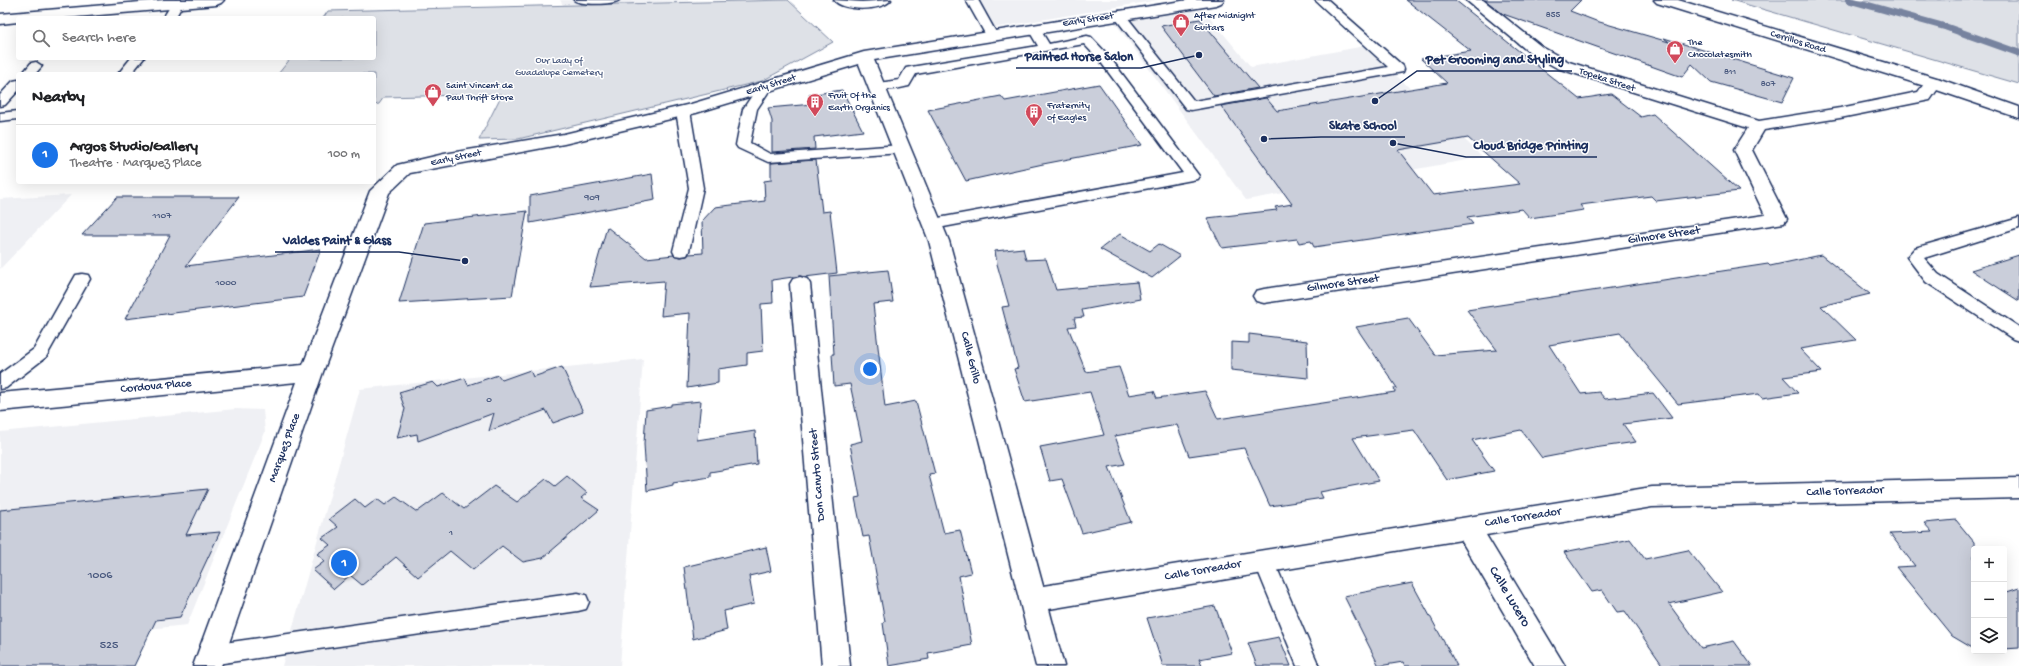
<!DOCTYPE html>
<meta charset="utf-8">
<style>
:root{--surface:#fff;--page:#f6f6f6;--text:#202124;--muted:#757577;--line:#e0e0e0;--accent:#1a73e8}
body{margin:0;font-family:"Gochi Hand",sans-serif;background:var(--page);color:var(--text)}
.controls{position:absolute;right:12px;bottom:12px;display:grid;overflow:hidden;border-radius:4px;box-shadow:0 4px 16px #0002}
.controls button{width:36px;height:36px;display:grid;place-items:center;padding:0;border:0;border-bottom:1px solid var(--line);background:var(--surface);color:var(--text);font:20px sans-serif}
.you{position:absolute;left:870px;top:369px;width:14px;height:14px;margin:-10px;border:3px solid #fff;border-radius:50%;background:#1a73e8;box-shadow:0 0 0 6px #1a73e833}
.badge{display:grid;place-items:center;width:26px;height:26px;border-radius:50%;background:var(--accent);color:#fff;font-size:13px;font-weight:700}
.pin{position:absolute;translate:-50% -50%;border:2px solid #fff;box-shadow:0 1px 4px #0006}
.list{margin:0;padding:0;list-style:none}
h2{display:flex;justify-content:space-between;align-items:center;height:52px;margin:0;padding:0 16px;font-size:17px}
h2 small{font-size:13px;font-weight:400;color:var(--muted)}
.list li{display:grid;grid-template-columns:26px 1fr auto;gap:12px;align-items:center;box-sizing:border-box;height:60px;padding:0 16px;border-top:1px solid var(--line)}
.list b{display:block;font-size:15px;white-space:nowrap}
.list p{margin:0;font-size:13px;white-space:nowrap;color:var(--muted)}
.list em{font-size:13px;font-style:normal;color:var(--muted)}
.icon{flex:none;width:22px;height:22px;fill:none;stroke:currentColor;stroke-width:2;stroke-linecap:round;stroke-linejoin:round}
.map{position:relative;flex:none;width:2019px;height:666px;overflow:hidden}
.search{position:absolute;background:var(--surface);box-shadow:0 4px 16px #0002;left:16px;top:16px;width:360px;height:44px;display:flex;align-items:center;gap:10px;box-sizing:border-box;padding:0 14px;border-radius:4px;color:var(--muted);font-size:15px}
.panel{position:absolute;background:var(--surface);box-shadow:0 4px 16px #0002;left:16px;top:72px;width:360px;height:112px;border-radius:4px}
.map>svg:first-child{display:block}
.built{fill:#eff0f4}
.green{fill:#dee1e7;stroke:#7c88a2}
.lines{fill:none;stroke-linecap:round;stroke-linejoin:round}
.stream{stroke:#77839f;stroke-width:7}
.building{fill:#caceda;stroke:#1b2f5e;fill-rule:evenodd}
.lane-casing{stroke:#1b2f5e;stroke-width:3}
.street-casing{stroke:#1b2f5e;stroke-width:3}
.secondary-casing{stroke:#1b2f5e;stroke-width:3}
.highway-casing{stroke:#1b2f5e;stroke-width:3}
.lane{fill:#fff;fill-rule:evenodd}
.street{fill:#fff;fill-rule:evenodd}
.secondary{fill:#fff;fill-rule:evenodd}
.highway{fill:#fff;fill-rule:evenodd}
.labels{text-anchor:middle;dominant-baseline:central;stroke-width:3;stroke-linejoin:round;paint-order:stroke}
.far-number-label{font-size:9px;fill:#47577d}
.far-poi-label{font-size:10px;fill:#1b2f5e;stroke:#fff;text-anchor:start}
.far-street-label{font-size:10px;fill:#1b2f5e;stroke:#fff}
.far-park-label{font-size:10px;fill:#4c5c80;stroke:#fff}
.number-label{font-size:10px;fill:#47577d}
.street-label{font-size:12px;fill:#1b2f5e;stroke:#fff}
.near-number-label{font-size:12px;fill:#47577d}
.near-street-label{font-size:14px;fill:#1b2f5e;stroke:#fff}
.leader{fill:none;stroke:#1b2f5e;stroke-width:1.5}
.callout-dot{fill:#1b2f5e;stroke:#fff;stroke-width:1.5}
.callout-label{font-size:13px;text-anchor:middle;font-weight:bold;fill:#1b2f5e;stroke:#fff;stroke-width:3;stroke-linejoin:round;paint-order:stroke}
</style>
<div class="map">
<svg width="2019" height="666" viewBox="0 0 2019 666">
<rect width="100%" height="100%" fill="#fff"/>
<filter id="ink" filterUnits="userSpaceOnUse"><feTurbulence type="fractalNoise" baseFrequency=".025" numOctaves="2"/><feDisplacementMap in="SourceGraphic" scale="8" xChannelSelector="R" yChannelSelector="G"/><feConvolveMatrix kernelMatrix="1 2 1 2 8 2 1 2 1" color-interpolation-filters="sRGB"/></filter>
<g filter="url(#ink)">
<!-- built -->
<g class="built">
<polygon points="560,0 715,0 563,5"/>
<polygon points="978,0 1158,0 993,28"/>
<polygon points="1203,9 1251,67 1365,46 1483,157 1246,200 1115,23"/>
<polygon points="71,195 0,269 0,199"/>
<polygon points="643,359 620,666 282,666 360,389"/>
<polygon points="236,409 263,410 265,432 187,625 0,644 0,432"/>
</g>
<!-- green -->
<g class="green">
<polygon points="788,0 833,42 762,81 518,139 479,140 502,94 384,97 379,104 374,105 374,74 278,74 291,58 374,58 374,18 323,18 328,11"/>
<polygon points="1731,0 2019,0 2019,84"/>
</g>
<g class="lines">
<!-- stream -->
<polyline class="stream" points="1849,0 1946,27 2019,53"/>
</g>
<!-- building -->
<g class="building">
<path d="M1406 0H1455L1579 99 1611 94 1641 117 1653 114 1739 191 1656 201 1651 196 1580 205 1584 210 1530 218 1522 209 1467 217 1473 224 1314 247 1311 241 1299 243 1297 239 1222 248 1207 218 1277 210 1275 207 1292 204 1221 106 1266 98 1277 111 1447 83 1421 59 1471 51ZM1468 138 1520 184 1433 195 1398 150Z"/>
<polygon points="1485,0 1581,0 1570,11 1596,21 1669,42 1664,38 1794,78 1782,102 1711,82 1692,64 1682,77 1503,14"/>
<polygon points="1200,19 1215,37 1258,88 1214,96 1161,26"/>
<polygon points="1099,84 1142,145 1043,164 966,181 928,110 1001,96 1005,101"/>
<polygon points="842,90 863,131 814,137 815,149 772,152 772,121 768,108 813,104 809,95"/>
<polygon points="816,160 822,212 830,211 837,273 805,277 800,276 772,280 773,303 761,304 763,351 747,353 747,365 718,369 718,383 687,388 690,313 661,316 664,281 590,287 607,227 646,258 674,255 681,257 687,256 689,254 703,253 702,221 715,207 765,201 764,181 771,180 771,163"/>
<polygon points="652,174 655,200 530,223 530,196"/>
<polygon points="117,197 239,197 186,266 321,249 303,297 125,319 170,235 82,235"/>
<polygon points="527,211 512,296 399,303 424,223"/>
<polygon points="1120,234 1150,251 1159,244 1180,256 1152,278 1100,249"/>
<polygon points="1023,248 1026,260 1046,259 1056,290 1137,282 1140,299 1082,310 1084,317 1074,318 1076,326 1068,327 1086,372 1119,367 1129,395 1154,391 1157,398 1205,391 1218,419 1395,392 1394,388 1397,388 1356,327 1408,318 1435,355 1497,350 1467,310 1768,264 1770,266 1821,255 1870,294 1821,306 1856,340 1800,349 1822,372 1783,377 1798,393 1762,398 1759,394 1678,404 1620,333 1549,345 1581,394 1599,392 1605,399 1653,393 1672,418 1623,424 1636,442 1594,448 1542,458 1521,430 1472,440 1494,471 1447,480 1414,430 1353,438 1379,481 1320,492 1323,498 1270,506 1244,448 1189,456 1177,425 1115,436 1125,464 1109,467 1131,522 1082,533 1062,479 1050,481 1040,447 1104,435 1090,392 1025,402 1014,369 1018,368 1002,307 1009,306 997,264 995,251"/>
<polygon points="2019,255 2019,301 1971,270"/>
<polygon points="888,270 893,302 873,304 885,407 916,401 935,474 929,475 944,533 960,530 971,573 959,576 972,645 928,653 929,659 889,666 883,623 885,622 869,536 863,537 855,498 860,497 850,444 862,441 850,384 834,386 832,354 834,354 829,276"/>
<polygon points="1249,334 1307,341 1308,378 1231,370 1231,342 1249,343"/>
<polygon points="562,367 583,412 553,423 546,410 489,431 494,413 418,441 417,434 397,438 405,409 399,392 433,382 438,387 465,378 468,385 498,375 502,380 530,370 533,377"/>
<polygon points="701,401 697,440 755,431 757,464 710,472 710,477 673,483 673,485 647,491 644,444 646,410 671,406 671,404"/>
<polygon points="567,476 587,493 581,498 599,510 543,558 523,562 502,546 473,570 450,551 418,577 396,557 362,585 350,575 334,589 313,570 325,561 317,554 330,545 322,538 338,527 329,519 355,499 365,508 377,499 385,505 396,497 417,512 443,493 464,509 494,486 517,502 546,479 555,486"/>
<polygon points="208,489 186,535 220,532 180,617 156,620 134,666 0,666 0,510"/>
<polygon points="1956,520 1974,542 1974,649 1952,636 1896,567 1915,566 1890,534 1932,532 1924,523"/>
<polygon points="1630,539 1645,559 1688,550 1722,592 1669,604 1701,648 1734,641 1752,666 1663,666 1625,611 1617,612 1602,590 1592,592 1564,552"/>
<polygon points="766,547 771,571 749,576 754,604 724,611 727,630 693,639 684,567"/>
<polygon points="1412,583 1457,666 1405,666 1403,662 1379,666 1344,596"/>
<polygon points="2019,588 2019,648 2004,649 2004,593"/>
<polygon points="1215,606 1232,653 1199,659 1202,666 1163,666 1147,618"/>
<polygon points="1279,637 1291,666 1257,666 1248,643"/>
</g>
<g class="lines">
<!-- lane casing -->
<g class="lane-casing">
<g id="lane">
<polygon points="177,0 183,4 175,18 163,18 173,2"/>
<path d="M574 0H619C614 5 579 5 574 0Z"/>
<path d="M834 0 862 2 891 0C882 11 843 12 834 0Z"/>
<polygon points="966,0 978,0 998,36 996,39 988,39"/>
<polygon points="1315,0 1328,0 1403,66 1404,69 1403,72 1191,110 1186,109 1113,15 1119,11 1123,12 1194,101 1388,67"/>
<path d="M1034 25 1038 26 1049 44 1087 36 1091 37 1108 55 1199 176 1197 179 1192 180 933 229 928 227 925 224 928 221 933 219 1183 173 1100 61 1084 44 916 74 909 86C900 88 875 94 870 87L872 84 899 80 906 68 911 67 1038 46 1028 29Z"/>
<polygon points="131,58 144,58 131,74 118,74"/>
<polygon points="36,62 42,66 35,74 22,74 31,63"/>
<polygon points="18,80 18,91 5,105 0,106 0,95 13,81"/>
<polygon points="764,84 771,88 757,109 750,143 770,154 902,145 907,146 909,149 907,152 902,153 768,162 738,148 736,145 743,109 759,85"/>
<polygon points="683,107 688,108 690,111 703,188 689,251 687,255 681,256 675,255 673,251 689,188 676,111 678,108"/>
<polygon points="18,111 18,119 0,121 0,113"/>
<polygon points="2019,218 2019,228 1924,258 1938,274 2019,327 2019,341 2013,339 1926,282 1907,257 1915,248"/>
<polygon points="82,274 88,275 90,279 46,357 6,388 0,389 0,374 34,349 76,275"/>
<polygon points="1264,552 1271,555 1274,561 1319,666 1297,666 1254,561 1257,555"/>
<polygon points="578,593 586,595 589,602 586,609 578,611 210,665 202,662 199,655 202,648 210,645"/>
</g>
</g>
<!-- street casing -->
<g class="street-casing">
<g id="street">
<polygon points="1188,0 1224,0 1221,3 1216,5 874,60 949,241 1043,586 1652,487 2019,478 2019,498 1652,507 1486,535 1565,666 1535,666 1461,540 1049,609 1064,666 1036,666 929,241 859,64 696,113 564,144 410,173 389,193 323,372 221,666 193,666 297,382 0,411 0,393 303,365 370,191 397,165 444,154 564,134 691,104 864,52"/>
<path d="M1466 0H1483L1542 47 1569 62 1759 121 1840 108 1918 92C1925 83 1928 77 1940 79L1942 83 1930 100 1840 118 1764 130 1752 150 1787 219 1784 223 1264 303 1256 301 1253 296 1256 291 1264 289 1765 215 1734 150 1748 128 1557 68 1530 53Z"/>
<polygon points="800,277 807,279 810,284 850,666 822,666 790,284 793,279"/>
</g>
</g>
<!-- secondary casing -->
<g class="secondary-casing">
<polygon id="secondary" points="1654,0 1678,0 1940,79 2019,107 2019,118 1928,87 1657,3"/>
</g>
<!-- highway casing -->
<g class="highway-casing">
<polygon id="highway" points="164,0 224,0 221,3 216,5 64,18 18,18 18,22 0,24 0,14"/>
</g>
<!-- lane -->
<use href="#lane" class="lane"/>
<!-- street -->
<use href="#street" class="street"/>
<!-- secondary -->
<use href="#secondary" class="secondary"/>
<!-- highway -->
<use href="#highway" class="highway"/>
</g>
</g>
<!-- icons -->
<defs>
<g id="shop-pin" transform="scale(0.9)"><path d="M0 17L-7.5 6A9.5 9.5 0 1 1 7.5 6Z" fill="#d1495b" stroke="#fff"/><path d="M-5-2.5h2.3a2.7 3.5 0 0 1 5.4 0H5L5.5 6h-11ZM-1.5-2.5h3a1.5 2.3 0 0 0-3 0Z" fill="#fff"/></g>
<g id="building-pin" transform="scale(0.9)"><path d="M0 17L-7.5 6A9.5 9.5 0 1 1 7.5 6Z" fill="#d1495b" stroke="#fff"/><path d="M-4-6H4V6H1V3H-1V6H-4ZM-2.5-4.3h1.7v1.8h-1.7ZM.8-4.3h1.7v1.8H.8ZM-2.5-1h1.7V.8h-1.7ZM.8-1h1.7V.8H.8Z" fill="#fff"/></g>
</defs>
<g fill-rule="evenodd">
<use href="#shop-pin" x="1181" y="22"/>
<use href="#shop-pin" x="1675" y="49"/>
<use href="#shop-pin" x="433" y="92"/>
<use href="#building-pin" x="815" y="102"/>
<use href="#building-pin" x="1034" y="112"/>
</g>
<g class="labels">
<!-- far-number labels -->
<g class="far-number-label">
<text x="1553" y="15">855</text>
<text x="1730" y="72">811</text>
<text x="1768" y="84">807</text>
</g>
<!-- far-poi labels -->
<g class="far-poi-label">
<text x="1194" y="16">After Midnight<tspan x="1194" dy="12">Guitars</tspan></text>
<text x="1688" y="43">The<tspan x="1688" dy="12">Chocolatesmith</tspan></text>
<text x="446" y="86">Saint Vincent de<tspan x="446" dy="12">Paul Thrift Store</tspan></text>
<text x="828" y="96">Fruit Of the<tspan x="828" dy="12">Earth Organics</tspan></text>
<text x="1047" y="106">Fraternity<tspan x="1047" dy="12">of Eagles</tspan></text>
</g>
<!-- far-street labels -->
<g class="far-street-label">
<text transform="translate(1088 20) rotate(-9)">Early Street</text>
<text transform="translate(1798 42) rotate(17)">Cerrillos Road</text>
<text transform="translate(1607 80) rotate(18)">Topeka Street</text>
<text transform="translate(771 85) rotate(-17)">Early Street</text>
<text transform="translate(456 158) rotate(-12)">Early Street</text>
</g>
<!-- far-park labels -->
<g class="far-park-label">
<text x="559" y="61">Our Lady of<tspan x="559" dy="12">Guadalupe Cemetery</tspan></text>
</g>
<!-- number labels -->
<g class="number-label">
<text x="592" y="198">909</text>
<text x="162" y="216">1107</text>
<text x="226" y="283">1000</text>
<text x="489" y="400">0</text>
<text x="451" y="533">1</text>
</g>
<!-- street labels -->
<g class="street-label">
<text transform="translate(1664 236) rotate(-8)">Gilmore Street</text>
<text transform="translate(1343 284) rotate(-8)">Gilmore Street</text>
<text transform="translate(970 358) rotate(76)">Calle Grillo</text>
<text transform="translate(156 387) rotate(-5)">Cordova Place</text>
<text transform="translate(285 448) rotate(-70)">Marquez Place</text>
<text transform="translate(818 475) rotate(-95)">Don Canuto Street</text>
<text transform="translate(1845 492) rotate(-2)">Calle Torreador</text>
<text transform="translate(1523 518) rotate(-9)">Calle Torreador</text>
<text transform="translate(1203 571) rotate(-10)">Calle Torreador</text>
</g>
<!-- near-number labels -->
<g class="near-number-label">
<text x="100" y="576">1006</text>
<text x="109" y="646">525</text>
</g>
<!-- near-street labels -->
<g class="near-street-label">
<text transform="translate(1509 597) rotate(59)">Calle Lucero</text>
</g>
</g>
<!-- callouts -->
<path class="leader" d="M1199 55L1141 68H1016M1375 101L1417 71H1572M1264 139L1321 137H1405M1393 143L1466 157H1597M465 261L399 252H275"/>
<g class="callout-dot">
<circle cx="1199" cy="55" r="4"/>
<circle cx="1375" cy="101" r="4"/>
<circle cx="1264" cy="139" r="4"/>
<circle cx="1393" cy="143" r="4"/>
<circle cx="465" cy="261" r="4"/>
</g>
<g class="callout-label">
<text x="1079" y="60">Painted Horse Salon</text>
<text x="1495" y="63">Pet Grooming and Styling</text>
<text x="1363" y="129">Skate School</text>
<text x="1531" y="149">Cloud Bridge Printing</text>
<text x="337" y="244">Valdes Paint &amp; Glass</text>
</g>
</svg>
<div class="controls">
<button>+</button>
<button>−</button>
<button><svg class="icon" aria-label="layers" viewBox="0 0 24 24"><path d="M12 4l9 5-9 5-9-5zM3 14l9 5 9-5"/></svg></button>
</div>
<div class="you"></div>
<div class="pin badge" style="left:344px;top:563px">1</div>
<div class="search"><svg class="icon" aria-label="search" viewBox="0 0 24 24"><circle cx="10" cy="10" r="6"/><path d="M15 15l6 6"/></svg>Search here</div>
<section class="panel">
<h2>Nearby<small></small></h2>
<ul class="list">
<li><span class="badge">1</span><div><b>Argos Studio/Gallery</b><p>Theatre · Marquez Place</p></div><em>100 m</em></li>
</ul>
</section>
</div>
